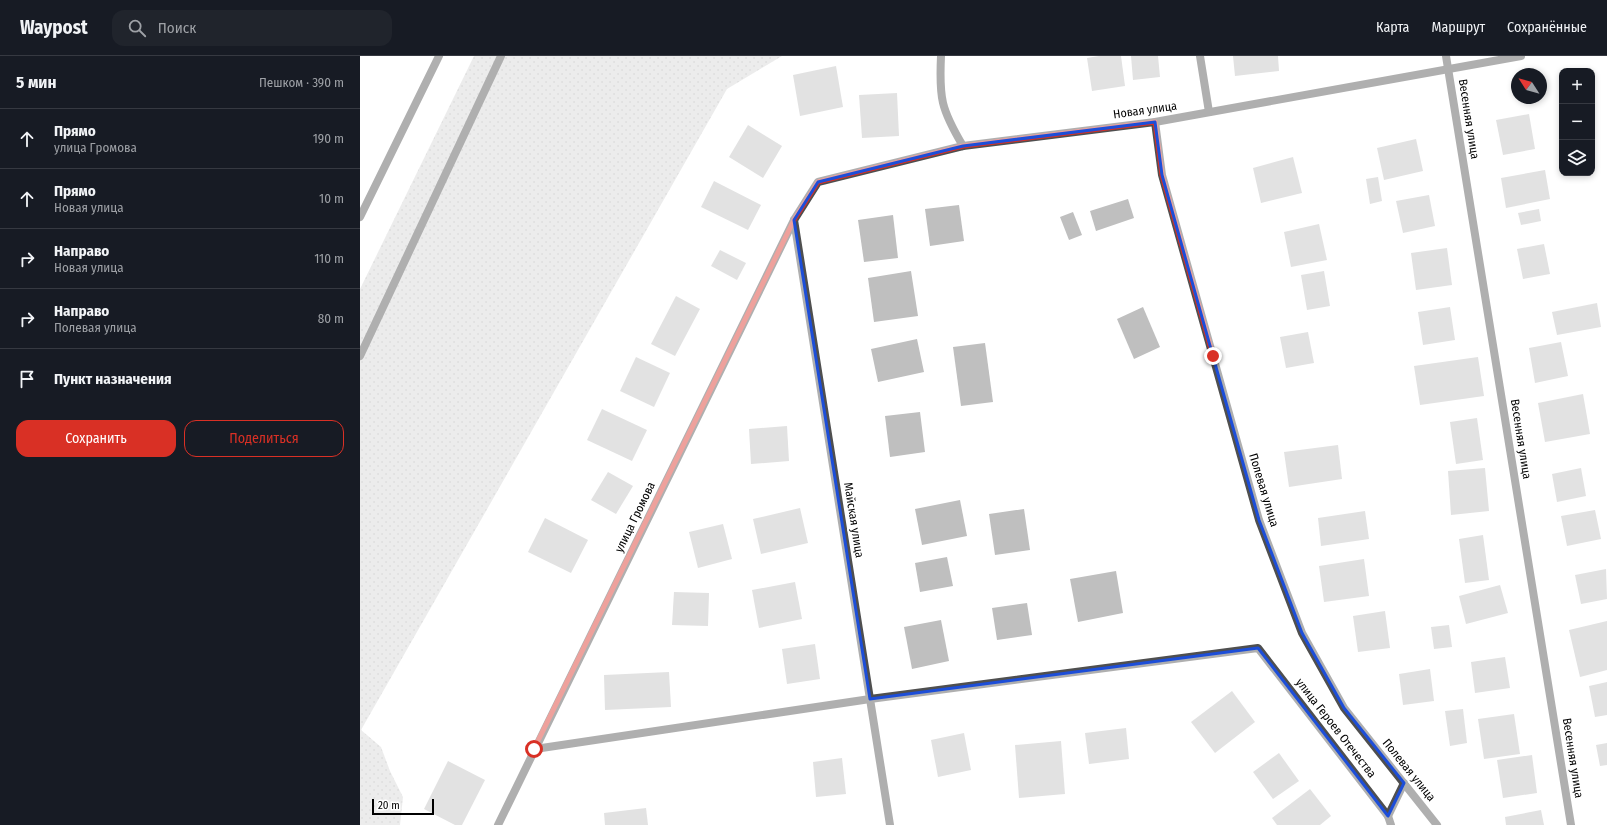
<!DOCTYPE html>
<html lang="ru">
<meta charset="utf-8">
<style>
:root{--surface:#171b24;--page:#20242c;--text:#f1f3f6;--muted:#9ea1a6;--line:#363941;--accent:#d93025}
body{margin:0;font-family:"Fira Sans Condensed",sans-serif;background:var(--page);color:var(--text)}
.controls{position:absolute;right:12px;top:12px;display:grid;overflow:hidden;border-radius:8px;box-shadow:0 2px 6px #0003}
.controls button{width:36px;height:36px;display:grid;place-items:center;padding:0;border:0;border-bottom:1px solid var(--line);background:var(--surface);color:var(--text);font:20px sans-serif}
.compass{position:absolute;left:1151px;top:12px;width:36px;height:36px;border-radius:50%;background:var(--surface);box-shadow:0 2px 6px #0003;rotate:306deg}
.scale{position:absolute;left:12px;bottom:10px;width:62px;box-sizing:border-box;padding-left:4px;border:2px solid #000;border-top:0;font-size:11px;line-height:14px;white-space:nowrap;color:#000;-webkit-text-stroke:3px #fff;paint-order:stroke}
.stop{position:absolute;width:12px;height:12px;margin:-9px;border:3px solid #d93025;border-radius:50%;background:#fff}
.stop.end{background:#d93025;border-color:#fff;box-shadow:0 1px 4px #0008}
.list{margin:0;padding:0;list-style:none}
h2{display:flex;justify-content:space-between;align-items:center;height:52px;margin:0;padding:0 16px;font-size:17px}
h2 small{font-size:13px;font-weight:400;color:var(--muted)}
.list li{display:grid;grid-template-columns:26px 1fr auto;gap:12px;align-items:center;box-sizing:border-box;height:60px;padding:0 16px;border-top:1px solid var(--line)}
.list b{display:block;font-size:15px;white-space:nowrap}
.list p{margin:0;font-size:13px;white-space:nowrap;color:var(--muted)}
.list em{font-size:13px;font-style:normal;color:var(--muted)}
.actions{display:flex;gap:8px;padding:12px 16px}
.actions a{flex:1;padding:9px 0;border:1px solid var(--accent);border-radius:12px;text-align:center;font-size:14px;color:var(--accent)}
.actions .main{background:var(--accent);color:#fff}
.icon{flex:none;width:22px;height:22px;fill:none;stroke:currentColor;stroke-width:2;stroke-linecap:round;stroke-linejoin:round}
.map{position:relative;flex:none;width:1247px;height:769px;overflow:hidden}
header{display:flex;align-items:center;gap:24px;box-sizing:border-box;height:56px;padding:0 20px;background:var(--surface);border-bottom:1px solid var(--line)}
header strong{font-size:19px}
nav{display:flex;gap:22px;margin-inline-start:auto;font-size:14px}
.search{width:280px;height:36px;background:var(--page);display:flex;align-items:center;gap:10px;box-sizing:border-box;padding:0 14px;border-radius:12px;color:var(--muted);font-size:15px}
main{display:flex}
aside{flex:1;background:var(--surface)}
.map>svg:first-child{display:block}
.grass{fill:url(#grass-dots)}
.building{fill:#bfbfbf}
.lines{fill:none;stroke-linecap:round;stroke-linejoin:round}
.service{stroke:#4f4f4f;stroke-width:8}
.minor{stroke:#4f4f4f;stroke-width:8}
.route{stroke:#d93025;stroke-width:5}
.marked{fill:none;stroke:#1d4ed8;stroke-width:3;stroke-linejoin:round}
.labels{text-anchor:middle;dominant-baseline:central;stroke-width:3.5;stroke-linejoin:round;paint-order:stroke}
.street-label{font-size:12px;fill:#000;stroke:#fff}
</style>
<header>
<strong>Waypost</strong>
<div class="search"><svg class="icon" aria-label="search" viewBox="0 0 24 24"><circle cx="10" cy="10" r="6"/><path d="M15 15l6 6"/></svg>Поиск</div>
<nav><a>Карта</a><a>Маршрут</a><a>Сохранённые</a></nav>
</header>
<main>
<aside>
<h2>5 мин<small>Пешком · 390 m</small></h2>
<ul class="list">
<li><svg class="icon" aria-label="ahead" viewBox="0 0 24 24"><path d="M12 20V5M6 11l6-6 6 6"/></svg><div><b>Прямо</b><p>улица Громова</p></div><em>190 m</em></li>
<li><svg class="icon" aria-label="ahead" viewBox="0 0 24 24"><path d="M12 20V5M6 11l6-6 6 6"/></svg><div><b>Прямо</b><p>Новая улица</p></div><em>10 m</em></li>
<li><svg class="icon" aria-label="right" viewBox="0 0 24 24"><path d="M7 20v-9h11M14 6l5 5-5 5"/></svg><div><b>Направо</b><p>Новая улица</p></div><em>110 m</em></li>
<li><svg class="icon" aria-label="right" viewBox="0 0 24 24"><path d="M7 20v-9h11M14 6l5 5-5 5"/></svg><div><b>Направо</b><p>Полевая улица</p></div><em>80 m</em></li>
<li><svg class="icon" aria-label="arrive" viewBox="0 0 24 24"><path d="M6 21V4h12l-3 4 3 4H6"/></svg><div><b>Пункт назначения</b></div></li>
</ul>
<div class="actions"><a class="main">Сохранить</a><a>Поделиться</a></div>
</aside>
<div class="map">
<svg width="1247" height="769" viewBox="0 0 1247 769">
<defs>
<pattern id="grass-dots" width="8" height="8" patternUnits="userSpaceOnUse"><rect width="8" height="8" fill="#d6d6d6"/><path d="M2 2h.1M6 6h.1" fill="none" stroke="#b6b6b6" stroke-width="1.8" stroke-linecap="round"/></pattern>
</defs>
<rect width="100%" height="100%" fill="#fff"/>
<!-- grass -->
<polygon class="grass" points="114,0 422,0 367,33 1,674 21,691 30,715 43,741 40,769 0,769 0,233"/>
<!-- building -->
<g class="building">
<polygon points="739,0 761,0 765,30 732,35 727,2"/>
<polygon points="771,0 798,0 800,21 773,24"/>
<polygon points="873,0 918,0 919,15 875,20"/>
<polygon points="476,10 483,51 440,60 433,19"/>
<polygon points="537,37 539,80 502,82 499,39"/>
<polygon points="1169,58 1175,93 1143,99 1136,64"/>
<polygon points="388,69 422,90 403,122 369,101"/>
<polygon points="1056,83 1063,115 1024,124 1017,92"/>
<polygon points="933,101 942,137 901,147 893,112"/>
<polygon points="1185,114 1190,143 1146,152 1141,122"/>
<polygon points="1018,121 1022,145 1010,148 1006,123"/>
<polygon points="354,125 401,149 388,174 341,151"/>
<polygon points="1069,139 1075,170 1043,177 1036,145"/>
<polygon points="768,143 774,162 736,175 730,155"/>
<polygon points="599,149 604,185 570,190 565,153"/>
<polygon points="1179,153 1181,165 1161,169 1158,157"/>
<polygon points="713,156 722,179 709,184 700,161"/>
<polygon points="533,159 538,202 504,206 498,164"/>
<polygon points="959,168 967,204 931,211 924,176"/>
<polygon points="1184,188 1190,218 1163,223 1157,193"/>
<polygon points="1087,192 1092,229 1056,234 1051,197"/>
<polygon points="360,194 386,207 377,224 351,210"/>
<polygon points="551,215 558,260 514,266 508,222"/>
<polygon points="964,215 970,250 947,254 941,219"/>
<polygon points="316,240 340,253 315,300 291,288"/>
<polygon points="1237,247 1241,271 1197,279 1192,256"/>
<polygon points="783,251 800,291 774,303 757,263"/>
<polygon points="1090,251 1095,284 1063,289 1058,256"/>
<polygon points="948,276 954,307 926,312 920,281"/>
<polygon points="557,283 564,316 518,326 511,293"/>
<polygon points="1201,286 1208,320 1175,327 1169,292"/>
<polygon points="625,287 633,346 601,350 593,291"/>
<polygon points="276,301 310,317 294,351 260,335"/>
<polygon points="1118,301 1124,340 1060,349 1054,310"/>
<polygon points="1223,338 1230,378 1185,386 1178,347"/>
<polygon points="242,353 287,374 272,405 227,384"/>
<polygon points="560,356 565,396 530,401 525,360"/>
<polygon points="1117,362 1123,404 1096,408 1090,366"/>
<polygon points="427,370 429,405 391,408 389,373"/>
<polygon points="978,389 982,423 929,431 924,396"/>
<polygon points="1125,412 1129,455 1091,459 1088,415"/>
<polygon points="1221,412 1226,440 1197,446 1192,418"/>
<polygon points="248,416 273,430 256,458 231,444"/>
<polygon points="600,444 607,480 562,489 555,453"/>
<polygon points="440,452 448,487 401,498 393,463"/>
<polygon points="664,453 670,494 635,499 629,458"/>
<polygon points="1235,454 1241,483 1207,490 1201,460"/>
<polygon points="1005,455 1009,483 961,490 958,462"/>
<polygon points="185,462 228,484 211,517 168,496"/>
<polygon points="363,468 372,503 338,512 329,476"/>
<polygon points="1123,479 1129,524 1105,527 1099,483"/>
<polygon points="587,501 593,530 560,536 555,507"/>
<polygon points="1004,503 1009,540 964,546 959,510"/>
<polygon points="1246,513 1247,543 1221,548 1215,519"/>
<polygon points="756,515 763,557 718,566 710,523"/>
<polygon points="435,526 442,563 399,572 392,534"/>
<polygon points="1140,529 1148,557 1106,568 1099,540"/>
<polygon points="314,536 349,537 348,570 312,569"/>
<polygon points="667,547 672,579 637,584 632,552"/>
<polygon points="1025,555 1030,592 998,596 993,560"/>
<polygon points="581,564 589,605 552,613 544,571"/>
<polygon points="1247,565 1247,614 1220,621 1209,574"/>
<polygon points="1089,569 1092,591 1074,593 1071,571"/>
<polygon points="455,588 460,623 427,628 422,593"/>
<polygon points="1145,601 1150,632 1115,637 1111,606"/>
<polygon points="1070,613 1074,645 1043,649 1039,618"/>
<polygon points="309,616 311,651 245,654 244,619"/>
<polygon points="1247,626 1247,659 1235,661 1229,630"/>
<polygon points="872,635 895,666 855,697 831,666"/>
<polygon points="1103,653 1107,687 1090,690 1085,655"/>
<polygon points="1154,658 1160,698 1124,703 1118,663"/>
<polygon points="766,672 769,703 729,708 725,677"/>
<polygon points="604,677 611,714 578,721 571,684"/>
<polygon points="701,685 705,738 659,742 655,689"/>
<polygon points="1247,687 1247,709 1240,710 1236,689"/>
<polygon points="919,697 939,725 913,743 893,716"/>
<polygon points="1172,699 1177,737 1143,742 1137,704"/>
<polygon points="482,702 486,738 456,741 453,706"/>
<polygon points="88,705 125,724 102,769 95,769 64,753"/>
<polygon points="950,733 971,760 960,769 917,769 912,762"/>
<polygon points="286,752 288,769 245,769 244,757"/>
<polygon points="1181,754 1184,769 1146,769 1145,761"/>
</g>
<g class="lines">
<!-- service -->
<polyline class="service" points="0,161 79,0"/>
<!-- minor -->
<g class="minor">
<path d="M581 0C579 42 581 53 603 90"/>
<polyline points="840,0 849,56"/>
<polyline points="1086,0 1211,769"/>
<polyline points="795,66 802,119 899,464 942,577 984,652 1077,769"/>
<polyline points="434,164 530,769"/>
<polyline points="0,300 141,0"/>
<polyline points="175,693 510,643 898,592 1028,760 1031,769"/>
<polyline points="1028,760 1044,727"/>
<polyline points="138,769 434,164 458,126 603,90 795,66 1161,0"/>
</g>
</g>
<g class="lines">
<!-- route -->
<polyline class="route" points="174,693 434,164 458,126 603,90 795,66 802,119 853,300"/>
</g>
<!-- marked area -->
<path d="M0 0H1247V769H0ZM795 66 802 119 899 464 942 577 984 652 1044 727 1028 760 898 592 510 643 434 164 458 126 603 90Z" fill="#fff" fill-opacity=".55" fill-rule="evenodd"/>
<path class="marked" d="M795 66 802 119 899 464 942 577 984 652 1044 727 1028 760 898 592 510 643 434 164 458 126 603 90Z"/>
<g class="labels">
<!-- street labels -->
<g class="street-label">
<text transform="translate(785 54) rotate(-8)">Новая улица</text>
<text transform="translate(1109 63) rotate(81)">Весенняя улица</text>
<text transform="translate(1161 383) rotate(81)">Весенняя улица</text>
<text transform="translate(904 434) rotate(73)">Полевая улица</text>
<text transform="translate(275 461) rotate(-64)">улица Громова</text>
<text transform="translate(494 464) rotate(81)">Майская улица</text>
<text transform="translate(976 672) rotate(52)">улица Героев Отечества</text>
<text transform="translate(1213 702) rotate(81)">Весенняя улица</text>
<text transform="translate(1049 714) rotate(51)">Полевая улица</text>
</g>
</g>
</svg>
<div class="controls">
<button>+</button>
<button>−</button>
<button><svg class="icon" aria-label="layers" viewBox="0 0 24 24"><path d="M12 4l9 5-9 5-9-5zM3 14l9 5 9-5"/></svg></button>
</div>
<svg class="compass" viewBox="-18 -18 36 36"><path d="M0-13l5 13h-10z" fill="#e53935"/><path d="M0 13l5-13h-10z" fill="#9ea1a6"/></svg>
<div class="scale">20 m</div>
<div class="stop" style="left:174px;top:693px"></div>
<div class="stop end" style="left:853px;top:300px"></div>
</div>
</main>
